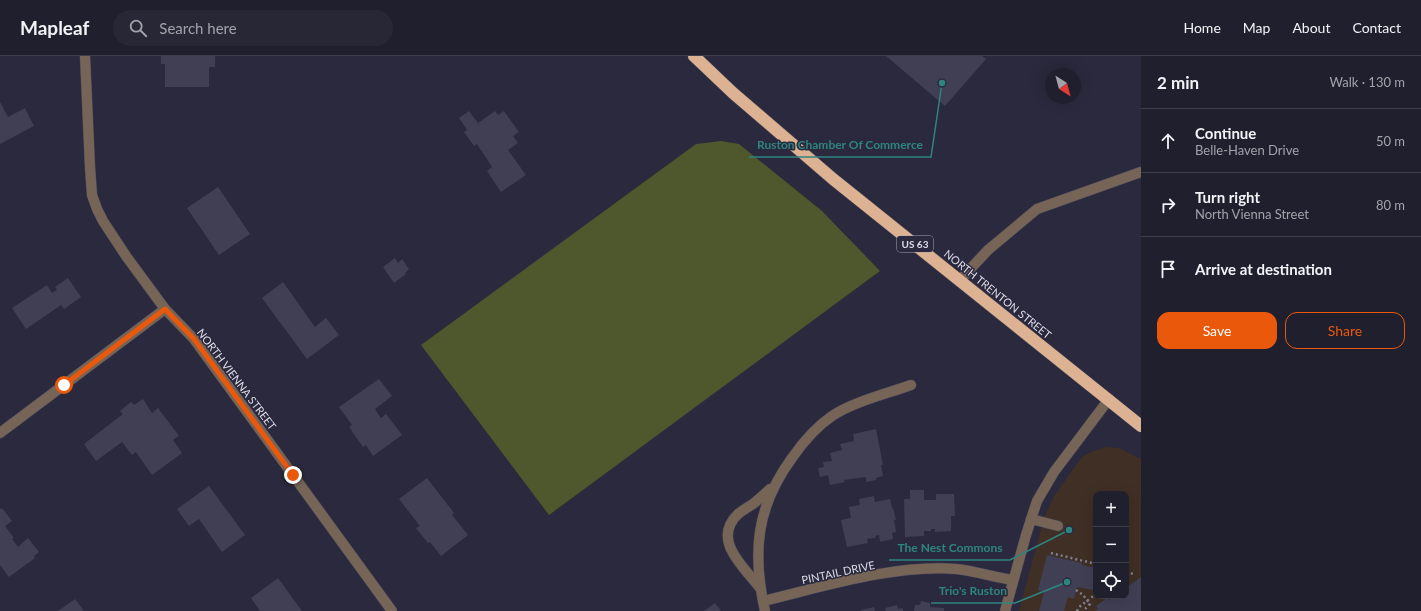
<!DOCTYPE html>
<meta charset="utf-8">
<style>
:root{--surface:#201f2e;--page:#282736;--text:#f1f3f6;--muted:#a2a2aa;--line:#3d3d4a;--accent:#ea580c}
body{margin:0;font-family:Lato,sans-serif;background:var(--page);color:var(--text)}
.controls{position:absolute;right:12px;bottom:12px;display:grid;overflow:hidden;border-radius:8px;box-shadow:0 4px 16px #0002}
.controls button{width:36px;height:36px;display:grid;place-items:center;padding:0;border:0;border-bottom:1px solid var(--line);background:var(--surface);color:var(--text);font:20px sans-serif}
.compass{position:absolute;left:1045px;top:12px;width:36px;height:36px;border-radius:50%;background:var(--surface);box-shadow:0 4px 16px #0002;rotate:144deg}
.stop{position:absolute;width:12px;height:12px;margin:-9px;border:3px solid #ea580c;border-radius:50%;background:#fff}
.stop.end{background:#ea580c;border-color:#fff;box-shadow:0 1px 4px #0008}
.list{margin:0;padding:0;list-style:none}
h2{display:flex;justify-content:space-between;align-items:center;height:52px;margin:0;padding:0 16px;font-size:17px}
h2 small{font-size:13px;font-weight:400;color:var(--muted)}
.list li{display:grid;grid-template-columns:26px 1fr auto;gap:12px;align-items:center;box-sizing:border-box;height:64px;padding:0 16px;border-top:1px solid var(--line)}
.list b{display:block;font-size:15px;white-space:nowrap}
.list p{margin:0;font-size:13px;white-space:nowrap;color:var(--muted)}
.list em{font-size:13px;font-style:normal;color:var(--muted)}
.actions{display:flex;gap:8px;padding:12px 16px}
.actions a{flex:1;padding:9px 0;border:1px solid var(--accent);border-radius:12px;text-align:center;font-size:14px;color:var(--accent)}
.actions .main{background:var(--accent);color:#fff}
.icon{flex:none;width:22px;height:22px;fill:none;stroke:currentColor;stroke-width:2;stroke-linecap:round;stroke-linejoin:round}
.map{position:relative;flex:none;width:1141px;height:555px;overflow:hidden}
header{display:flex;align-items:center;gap:24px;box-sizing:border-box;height:56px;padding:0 20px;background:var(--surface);border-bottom:1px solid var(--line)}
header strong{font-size:19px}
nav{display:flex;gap:22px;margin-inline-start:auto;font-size:14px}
.search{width:280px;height:36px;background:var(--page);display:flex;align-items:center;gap:10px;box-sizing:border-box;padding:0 14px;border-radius:22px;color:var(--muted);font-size:15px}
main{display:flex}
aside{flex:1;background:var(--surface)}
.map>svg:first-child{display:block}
.commercial{fill:#3f2f24;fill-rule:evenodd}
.forest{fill:#4e582c}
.building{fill:#403f54}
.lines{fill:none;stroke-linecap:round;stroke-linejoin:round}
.minor-casing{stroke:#464659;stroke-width:11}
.highway-casing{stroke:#464659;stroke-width:13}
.path{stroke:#818191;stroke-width:2.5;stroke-dasharray:2 3;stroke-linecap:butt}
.minor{stroke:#766457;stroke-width:10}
.highway{stroke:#ddb292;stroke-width:12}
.route{stroke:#ea580c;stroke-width:5}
.labels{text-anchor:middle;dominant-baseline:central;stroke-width:3;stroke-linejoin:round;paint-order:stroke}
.shield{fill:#2a293d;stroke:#a7a6b5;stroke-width:1}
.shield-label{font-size:10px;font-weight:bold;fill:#dcdce9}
.street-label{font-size:11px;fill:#dcdce9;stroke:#2a293d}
.leader{fill:none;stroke:#2e8580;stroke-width:1.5}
.callout-dot{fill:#2e8580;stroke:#2a293d;stroke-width:1.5}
.callout-label{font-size:12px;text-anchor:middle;font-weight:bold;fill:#2e8580;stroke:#2a293d;stroke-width:3;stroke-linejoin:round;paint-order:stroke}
</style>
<header>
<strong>Mapleaf</strong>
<div class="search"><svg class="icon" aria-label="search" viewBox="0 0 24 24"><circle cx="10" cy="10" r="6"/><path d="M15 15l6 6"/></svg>Search here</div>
<nav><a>Home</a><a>Map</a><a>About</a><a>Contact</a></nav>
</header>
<main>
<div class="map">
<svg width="1141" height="555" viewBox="0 0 1141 555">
<rect width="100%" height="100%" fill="#2a293d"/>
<!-- commercial -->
<path class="commercial" d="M1105 391 1119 392 1141 403V555H1019L1044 462 1054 440 1082 401 1091 396ZM1096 438H1126V540H1096Z"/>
<!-- forest -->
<polygon class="forest" points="721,85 739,88 822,155 880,215 549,459 421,289 696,88"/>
<!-- building -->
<g class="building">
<polygon points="161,0 215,0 215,11 209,11 209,31 165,31 165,8 161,8"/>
<polygon points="886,0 982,0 986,3 945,50"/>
<polygon points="0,46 8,61 25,52 34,70 0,88"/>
<polygon points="469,55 478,67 495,55 498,59 504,55 519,76 513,80 518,87 508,94 526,119 501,136 487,115 492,111 477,88 474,90 464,76 467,74 459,62"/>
<polygon points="218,131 250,178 219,199 187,152"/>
<polygon points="395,202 398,207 402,203 409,213 405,217 406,218 394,227 383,211"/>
<polygon points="68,222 81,241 64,253 61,249 26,273 12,252 47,229 52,237 57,234 55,231"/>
<polygon points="283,226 315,271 326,262 339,279 307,303 262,242"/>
<polygon points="379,323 392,340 375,353 381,362 386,358 402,379 373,400 366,389 363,391 349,371 352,369 339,351"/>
<polygon points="143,343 152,357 158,352 179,380 173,384 182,397 152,419 136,396 132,399 122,386 96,405 84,388 123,358 120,355 131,346 134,349"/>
<polygon points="876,373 883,409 881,409 883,420 876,422 876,424 866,426 866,421 844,424 845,426 830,429 828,419 820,421 818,412 824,411 823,406 832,405 830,397 842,394 840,388 854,385 853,378"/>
<polygon points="427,422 454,457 452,459 468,479 441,500 430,486 428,487 416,472 420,470 399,443"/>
<polygon points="209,430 245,479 222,496 199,463 189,470 177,453"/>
<polygon points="910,434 924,434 924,444 936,444 936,438 954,438 955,460 951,460 951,475 935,476 935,473 931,473 931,475 924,475 924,480 905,481 904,443 910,443"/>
<polygon points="874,440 875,446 890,443 892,452 893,452 896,464 894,464 896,476 892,477 893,483 880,486 879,479 875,480 876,482 867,483 868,487 847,491 841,464 851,462 849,451 860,449 859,443"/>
<polygon points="2,452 12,465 5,470 14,482 12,483 18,491 28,482 39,496 34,500 35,502 9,521 0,509 0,453"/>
<polygon points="1047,499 1082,507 1082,509 1096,512 1096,521 1093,534 1077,531 1074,543 1068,541 1064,555 1039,555 1044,536 1038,534"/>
<polygon points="1141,521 1141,555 1095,555 1098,553 1096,550 1107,542 1109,544 1114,540 1126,540 1126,532"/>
<polygon points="278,522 302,555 260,555 251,542"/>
<polygon points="75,543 84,555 58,555"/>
<polygon points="921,545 930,547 930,551 944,552 944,555 914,555 915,549 920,549"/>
<polygon points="715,547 721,555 704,555"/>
<polygon points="897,549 898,553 903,552 903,555 886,555 885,552"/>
<polygon points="874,551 875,555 861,555 861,554"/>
</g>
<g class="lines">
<!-- minor casing -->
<g class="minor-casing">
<g id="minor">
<polyline points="85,0 90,111 92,139 97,153 103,165 126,200 165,253 194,283 392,555"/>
<polyline points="960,224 988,194 1037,153 1141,116"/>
<polyline points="0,377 165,253"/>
<polyline points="1031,463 1058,470"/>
<path d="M760 532C744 511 711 484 738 458 743 454 748 451 753 448 759 443 765 438 770 433"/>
<path d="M763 545C822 531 895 508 956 513 975 515 994 521 1013 524"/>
<path d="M765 555C752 497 756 451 792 402 803 386 816 371 832 360 853 346 886 338 911 329"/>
<polyline points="1005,555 1026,479 1037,445 1054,416 1109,343"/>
</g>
</g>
<!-- highway casing -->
<g class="highway-casing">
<polyline id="highway" points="694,0 733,37 833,123 1141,370"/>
</g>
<!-- path -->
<g class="path">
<polyline points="1051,497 1096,508"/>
<polyline points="1126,516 1134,518"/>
<polyline points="1076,534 1083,539 1090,548 1083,555"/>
<polyline points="1112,540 1113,541"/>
<polyline points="1077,555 1079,551 1096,538"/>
</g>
<!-- minor -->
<use href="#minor" class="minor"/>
<!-- highway -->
<use href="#highway" class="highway"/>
</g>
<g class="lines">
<!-- route -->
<polyline class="route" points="64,329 165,253 194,283 293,419"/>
</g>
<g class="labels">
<!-- shield labels -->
<rect class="shield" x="897" y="180" width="36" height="16" rx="3"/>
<g class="shield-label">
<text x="915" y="188">US 63</text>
</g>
<!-- street labels -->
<g class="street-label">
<text transform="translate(998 238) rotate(39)">NORTH TRENTON STREET</text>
<text transform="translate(237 323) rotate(53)">NORTH VIENNA STREET</text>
<text transform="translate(838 516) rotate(-12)">PINTAIL DRIVE</text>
</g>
</g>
<!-- callouts -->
<path class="leader" d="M942 27L931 101H749M1069 474L1010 504H889M1067 526L1015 547H931"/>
<g class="callout-dot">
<circle cx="942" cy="27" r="4"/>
<circle cx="1069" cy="474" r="4"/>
<circle cx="1067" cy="526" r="4"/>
</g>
<g class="callout-label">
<text x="840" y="93">Ruston Chamber Of Commerce</text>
<text x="950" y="496">The Nest Commons</text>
<text x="973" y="539">Trio's Ruston</text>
</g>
</svg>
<div class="controls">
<button>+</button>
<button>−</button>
<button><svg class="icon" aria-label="locate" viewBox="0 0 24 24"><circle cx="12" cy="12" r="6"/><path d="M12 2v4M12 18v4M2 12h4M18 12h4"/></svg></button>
</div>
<svg class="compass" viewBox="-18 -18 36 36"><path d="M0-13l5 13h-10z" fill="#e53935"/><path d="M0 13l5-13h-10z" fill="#a2a2aa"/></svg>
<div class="stop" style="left:64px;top:329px"></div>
<div class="stop end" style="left:293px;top:419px"></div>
</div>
<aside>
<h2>2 min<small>Walk · 130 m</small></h2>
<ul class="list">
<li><svg class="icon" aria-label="ahead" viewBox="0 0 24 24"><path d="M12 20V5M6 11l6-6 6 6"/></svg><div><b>Continue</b><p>Belle-Haven Drive</p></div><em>50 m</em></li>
<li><svg class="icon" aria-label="right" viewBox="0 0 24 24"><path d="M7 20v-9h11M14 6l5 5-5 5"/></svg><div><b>Turn right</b><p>North Vienna Street</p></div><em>80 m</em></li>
<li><svg class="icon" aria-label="arrive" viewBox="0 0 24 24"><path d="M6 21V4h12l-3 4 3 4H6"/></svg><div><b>Arrive at destination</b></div></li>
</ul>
<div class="actions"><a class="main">Save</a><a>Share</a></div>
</aside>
</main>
